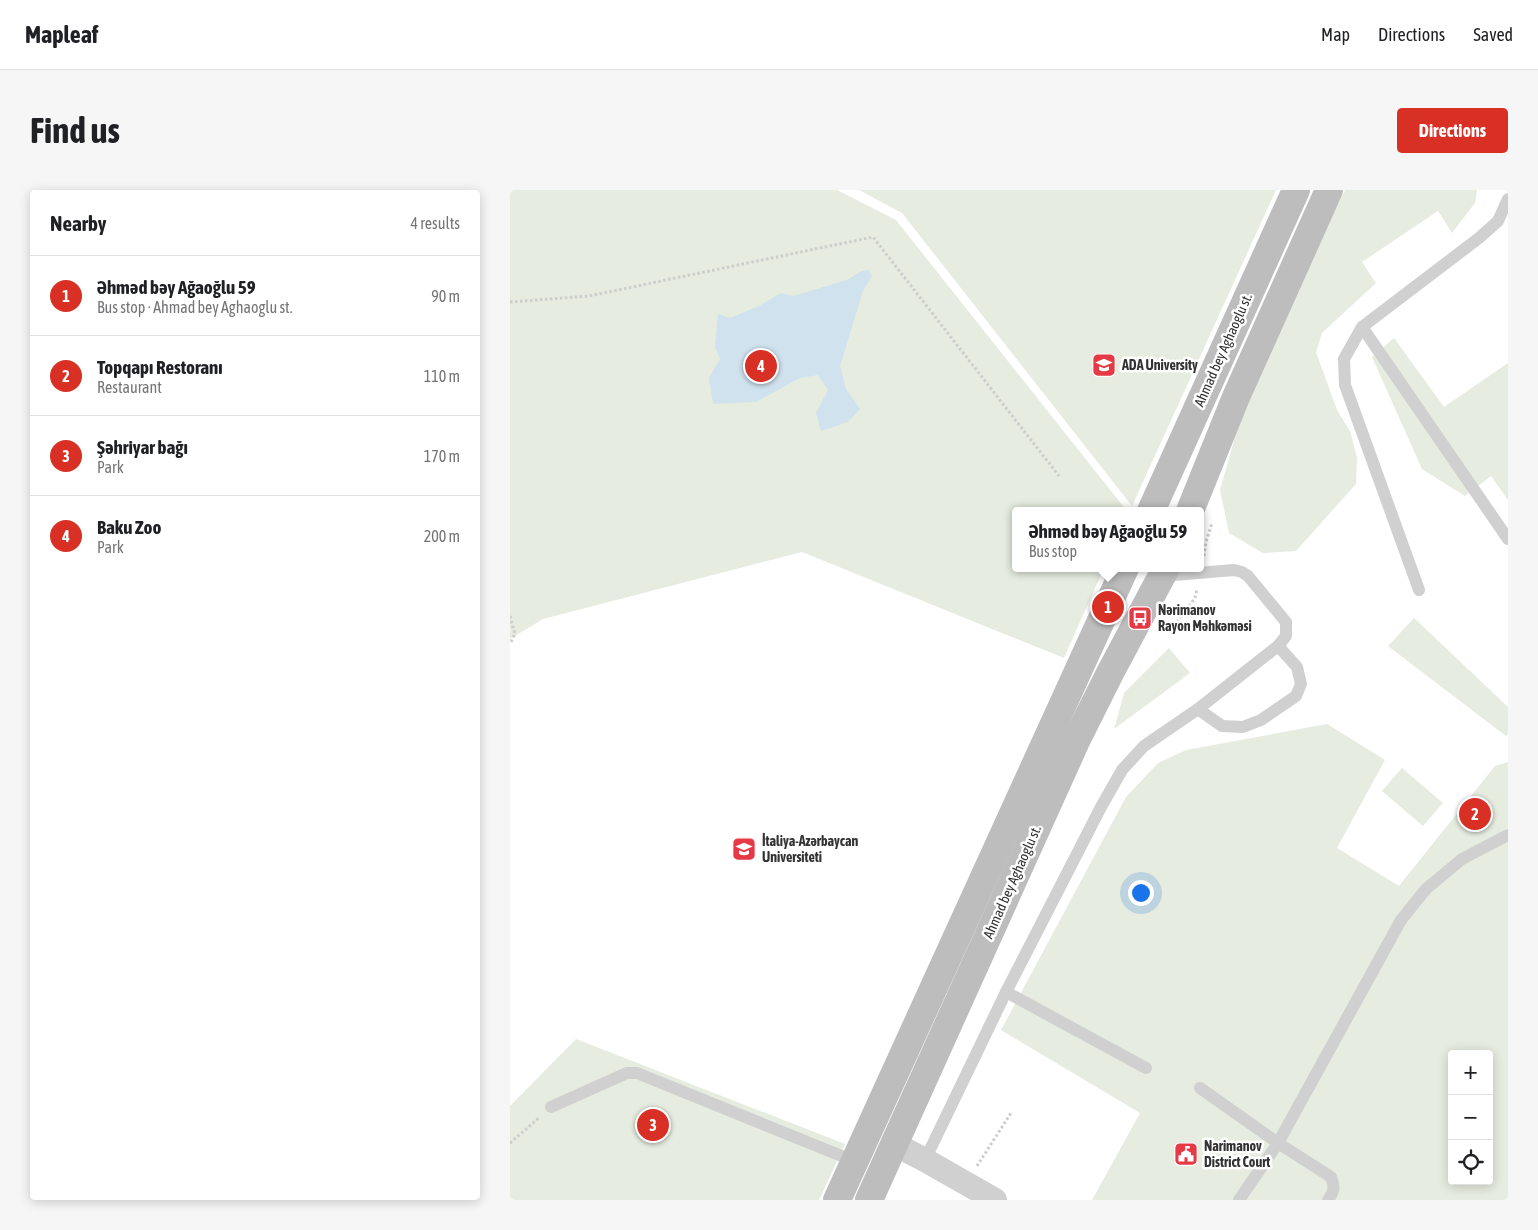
<!DOCTYPE html>
<meta charset="utf-8">
<style>
:root{--surface:#fff;--page:#f6f6f6;--text:#202124;--muted:#757577;--line:#e0e0e0;--accent:#d93025}
body{margin:0;font-family:"Asap Condensed",sans-serif;background:var(--page);color:var(--text)}
.controls{position:absolute;right:15px;bottom:15px;display:grid;overflow:hidden;border-radius:5px;box-shadow:0 2px 12px #0003}
.controls button{width:45px;height:45px;display:grid;place-items:center;padding:0;border:0;border-bottom:1px solid var(--line);background:var(--surface);color:var(--text);font:25px sans-serif}
.you{position:absolute;left:630px;top:702px;width:18px;height:18px;margin:-12px;border:4px solid #fff;border-radius:50%;background:#1a73e8;box-shadow:0 0 0 8px #1a73e833}
.badge{display:grid;place-items:center;width:32px;height:32px;border-radius:50%;background:var(--accent);color:#fff;font-size:16px;font-weight:700}
.pin{position:absolute;translate:-50% -50%;border:2px solid #fff;box-shadow:0 1px 5px #0006}
.popup{position:absolute;left:502px;top:317px;width:192px;height:65px;box-sizing:border-box;display:grid;place-content:center;border-radius:5px;background:var(--surface);filter:drop-shadow(0 1px 4px #0005);font-size:16px;white-space:nowrap;color:var(--muted)}
.popup b{font-size:19px;color:var(--text)}
.popup::after{content:'';position:absolute;left:50%;top:100%;margin-left:-10px;border:10px solid transparent;border-top-color:var(--surface)}
.list{margin:0;padding:0;list-style:none}
h2{display:flex;justify-content:space-between;align-items:center;height:65px;margin:0;padding:0 20px;font-size:21px}
h2 small{font-size:16px;font-weight:400;color:var(--muted)}
.list li{display:grid;grid-template-columns:32px 1fr auto;gap:15px;align-items:center;box-sizing:border-box;height:80px;padding:0 20px;border-top:1px solid var(--line)}
.list b{display:block;font-size:19px;white-space:nowrap}
.list p{margin:0;font-size:16px;white-space:nowrap;color:var(--muted)}
.list em{font-size:16px;font-style:normal;color:var(--muted)}
.icon{flex:none;width:28px;height:28px;fill:none;stroke:currentColor;stroke-width:2;stroke-linecap:round;stroke-linejoin:round}
.map{position:relative;flex:none;width:998px;height:1010px;overflow:hidden;border-radius:5px}
header{display:flex;align-items:center;gap:30px;box-sizing:border-box;height:70px;padding:0 25px;background:var(--surface);border-bottom:1px solid var(--line)}
header strong{font-size:24px}
nav{display:flex;gap:28px;margin-inline-start:auto;font-size:18px}
.intro{display:flex;align-items:center;justify-content:space-between;box-sizing:border-box;height:120px;padding:0 30px}
h1{margin:0;font-size:35px}
.button{padding:12px 22px;border-radius:5px;background:var(--accent);color:#fff;font-size:18px;font-weight:700}
main{display:flex;gap:30px;padding:0 30px}
aside{flex:1;background:var(--surface);border-radius:5px;box-shadow:0 2px 12px #0003}
.map>svg:first-child{display:block}
.green{fill:#e6ecdf;fill-rule:evenodd}
.water{fill:#cfe2ee}
.lines{fill:none;stroke-linecap:round;stroke-linejoin:round}
.path{stroke:#cdcdcd;stroke-width:3;stroke-dasharray:2.5 2.5;stroke-linecap:butt}
.lane{stroke:#d0d0d0;stroke-width:12}
.street{stroke:#d0d0d0;stroke-width:24}
.secondary{stroke:#bdbdbd;stroke-width:28}
.labels{text-anchor:middle;dominant-baseline:central;stroke-width:5;stroke-linejoin:round;paint-order:stroke}
.street-label{font-size:14px;fill:#333;stroke:#fff}
.poi-label{font-size:14px;font-weight:bold;fill:#333;stroke:#fff;text-anchor:start}
</style>
<header>
<strong>Mapleaf</strong>
<nav><a>Map</a><a>Directions</a><a>Saved</a></nav>
</header>
<div class="intro"><h1>Find us</h1><a class="button">Directions</a></div>
<main>
<aside>
<h2>Nearby<small>4 results</small></h2>
<ul class="list">
<li><span class="badge">1</span><div><b>Əhməd bəy Ağaoğlu 59</b><p>Bus stop · Ahmad bey Aghaoglu st.</p></div><em>90 m</em></li>
<li><span class="badge">2</span><div><b>Topqapı Restoranı</b><p>Restaurant</p></div><em>110 m</em></li>
<li><span class="badge">3</span><div><b>Şəhriyar bağı</b><p>Park</p></div><em>170 m</em></li>
<li><span class="badge">4</span><div><b>Baku Zoo</b><p>Park</p></div><em>200 m</em></li>
</ul>
</aside>
<div class="map">
<svg width="998" height="1010" viewBox="0 0 998 1010">
<rect width="100%" height="100%" fill="#fff"/>
<!-- green -->
<g class="green">
<polygon points="0,0 327,0 386,30 617,321 506,321 506,378 594,378 554,468 292,362 33,429 0,449"/>
<polygon points="349,0 766,0 622,316 392,23"/>
<polygon points="835,0 967,0 965,13 942,43 928,21 852,72 866,93 812,143 806,162 827,220 840,241 847,267 846,294 786,361 753,363 719,343 710,300 739,198"/>
<polygon points="884,148 934,217 998,173 998,310 981,286 955,306 912,279 862,167"/>
<polygon points="904,428 998,517 998,544 996,546 878,456"/>
<polygon points="659,458 680,483 604,539 614,503"/>
<path d="M817 534 875 570 827 658 889 696 985 576 998 572V1010H582L630 923 491 840 616 607 648 573 676 560ZM942 864H979V991H942Z"/>
<polygon points="892,578 933,613 913,636 872,601"/>
<polygon points="66,849 335,954 309,1010 0,1010 0,916"/>
</g>
<!-- water -->
<polygon class="water" points="358,80 362,86 353,101 330,176 336,199 350,219 338,232 311,241 306,223 318,200 308,185 290,188 246,212 203,214 199,188 210,169 205,157 208,124 220,128 249,116 271,103 283,106 337,90 352,81"/>
<g class="lines">
<!-- path -->
<g class="path">
<polyline points="0,112 79,106 363,47 549,286"/>
<polyline points="694,366 696,352 702,333"/>
<polyline points="0,426 5,444 0,454"/>
<polyline points="667,432 685,408 687,399"/>
<polyline points="0,953 30,927"/>
<polyline points="467,976 501,923"/>
</g>
<!-- lane -->
<g class="lane">
<polyline points="852,137 998,349"/>
<polyline points="909,400 835,195 834,169 852,137 969,48 988,31 998,9"/>
<polyline points="688,519 712,536 733,537 751,530 786,506 791,494 787,477 768,456"/>
<polyline points="496,802 591,617 612,580 634,556 688,519 768,456 776,446 776,432 738,386 732,382 724,380 652,386"/>
<path d="M690 898 768 953 821 987C825 997 824 1002 818 1010"/>
<polyline points="41,917 117,883 127,883 344,971"/>
<polyline points="415,970 496,802 636,878"/>
<polyline points="729,1010 768,953 891,730 916,699 952,669 998,645"/>
</g>
<!-- street -->
<polyline class="street" points="384,954 415,970 485,1010"/>
<!-- secondary -->
<g class="secondary">
<polyline points="641,321 786,0"/>
<polyline points="680,321 726,207 819,0"/>
<polyline points="327,1010 615,378"/>
<polyline points="359,1010 566,551 600,483 656,378"/>
</g>
</g>
<!-- icons -->
<defs>
<g id="university-square" transform="scale(1.25)"><rect x="-9" y="-9" width="18" height="18" rx="4" fill="#e63946" stroke="#fff"/><path d="M0-5L7-2L0 1L-7-2ZM-4 1L0 2.5L4 1V4Q0 6-4 4Z" fill="#fff"/></g>
<g id="bus-square" transform="scale(1.25)"><rect x="-9" y="-9" width="18" height="18" rx="4" fill="#e63946" stroke="#fff"/><path d="M-5-6H5V4H4V6H2V4H-2V6H-4V4H-5ZM-3.5-4V0h7V-4ZM-3.5 1.2v1.5H-2V1.2ZM2 1.2v1.5H3.5V1.2Z" fill="#fff"/></g>
<g id="civic-square" transform="scale(1.25)"><rect x="-9" y="-9" width="18" height="18" rx="4" fill="#e63946" stroke="#fff"/><path d="M-.6-6.5H3V-4.5H.6V-3L4-1V1h2V6H-6V1h2V-1L-.6-3ZM-1.2 2.5V6h2.4V2.5Z" fill="#fff"/></g>
</defs>
<g fill-rule="evenodd">
<use href="#university-square" x="594" y="175"/>
<use href="#bus-square" x="630" y="428"/>
<use href="#university-square" x="234" y="659"/>
<use href="#civic-square" x="676" y="964"/>
</g>
<g class="labels">
<!-- street labels -->
<g class="street-label">
<text transform="translate(713 160) rotate(-66)">Ahmad bey Aghaoglu st.</text>
<text transform="translate(502 692) rotate(-66)">Ahmad bey Aghaoglu st.</text>
</g>
<!-- poi labels -->
<g class="poi-label">
<text x="612" y="175">ADA University</text>
<text x="648" y="420">Nərimanov<tspan x="648" dy="16">Rayon Məhkəməsi</tspan></text>
<text x="252" y="651">İtaliya-Azərbaycan<tspan x="252" dy="16">Universiteti</tspan></text>
<text x="694" y="956">Narimanov<tspan x="694" dy="16">District Court</tspan></text>
</g>
</g>
</svg>
<div class="controls">
<button>+</button>
<button>−</button>
<button><svg class="icon" aria-label="locate" viewBox="0 0 24 24"><circle cx="12" cy="12" r="6"/><path d="M12 2v4M12 18v4M2 12h4M18 12h4"/></svg></button>
</div>
<div class="you"></div>
<div class="pin badge" style="left:598px;top:417px">1</div>
<div class="popup"><b>Əhməd bəy Ağaoğlu 59</b>Bus stop</div>
<div class="pin badge" style="left:965px;top:624px">2</div>
<div class="pin badge" style="left:143px;top:935px">3</div>
<div class="pin badge" style="left:251px;top:176px">4</div>
</div>
</main>
